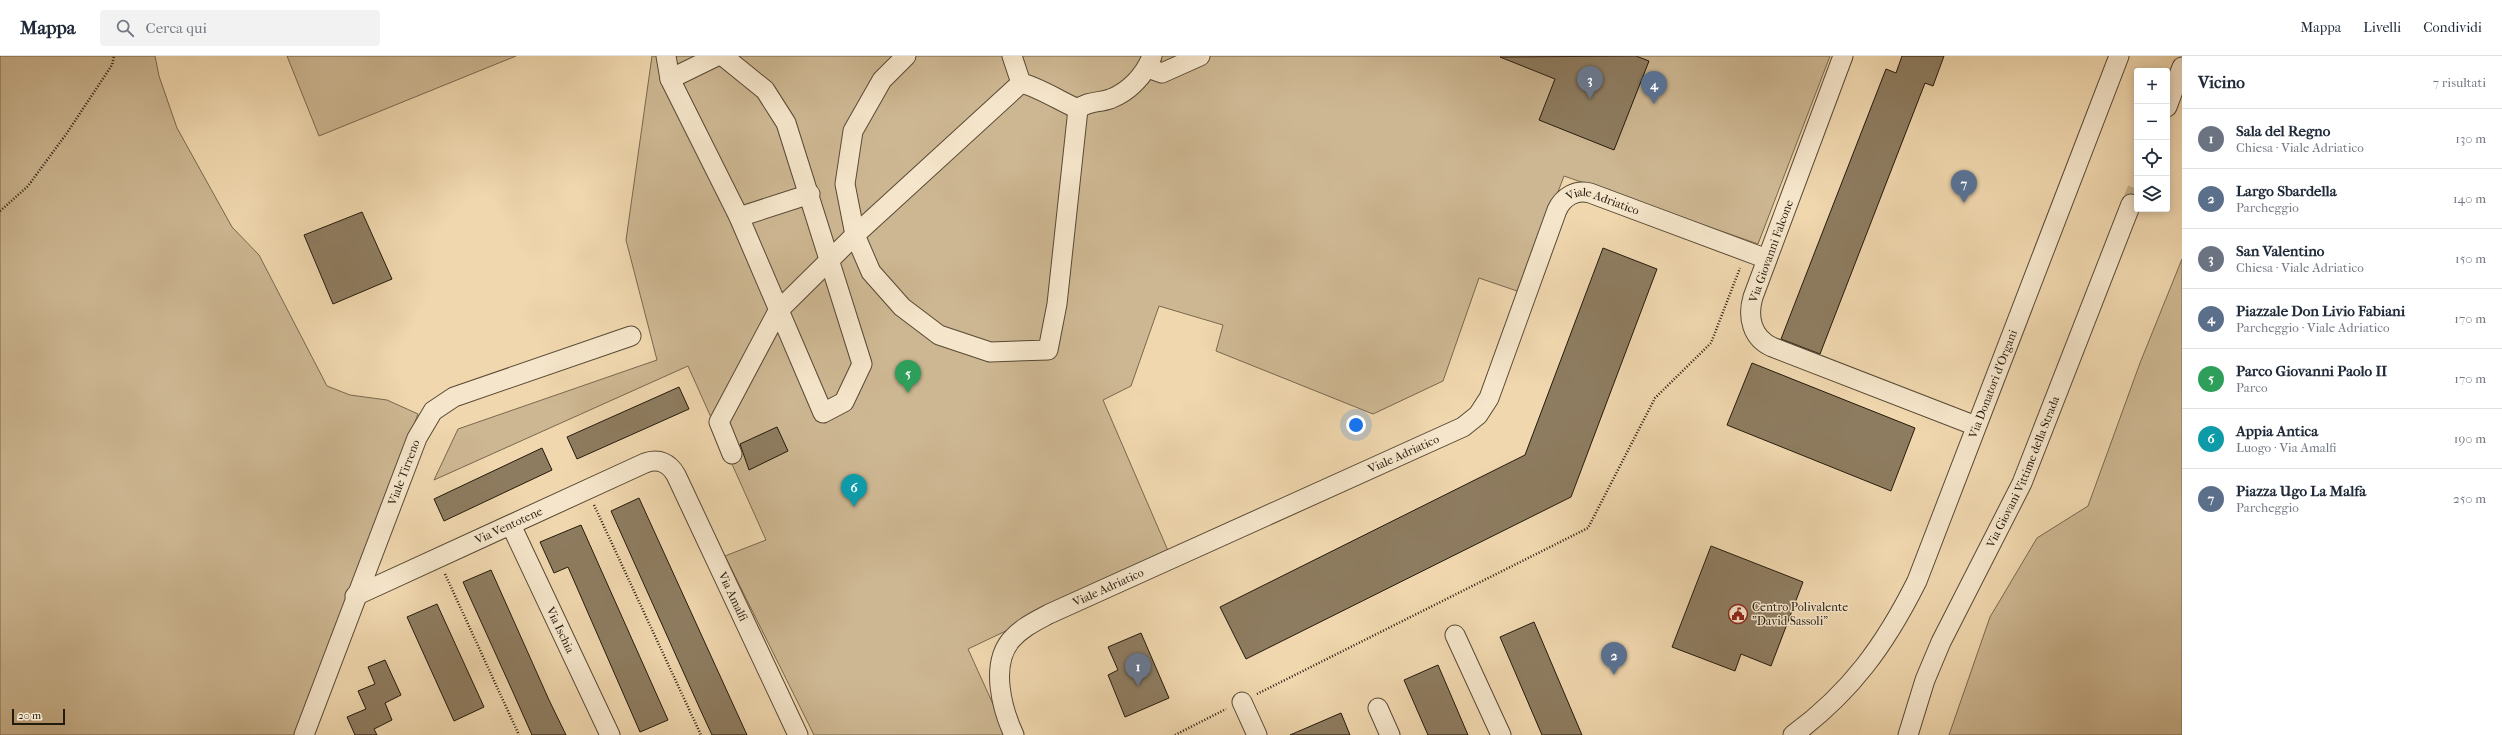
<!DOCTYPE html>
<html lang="it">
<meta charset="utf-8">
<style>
:root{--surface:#fff;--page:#f2f2f3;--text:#1f2937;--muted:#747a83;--line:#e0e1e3;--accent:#8f2418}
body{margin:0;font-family:"IM FELL French Canon",serif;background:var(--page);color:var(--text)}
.controls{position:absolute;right:12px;top:12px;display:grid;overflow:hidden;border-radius:4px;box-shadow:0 2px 10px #0003}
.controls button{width:36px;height:36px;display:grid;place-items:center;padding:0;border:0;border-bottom:1px solid var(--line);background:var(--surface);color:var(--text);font:20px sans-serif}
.scale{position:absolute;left:12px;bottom:10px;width:53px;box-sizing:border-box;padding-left:4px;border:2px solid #241a0c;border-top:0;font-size:11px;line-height:14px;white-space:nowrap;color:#241a0c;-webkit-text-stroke:3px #f5e5ca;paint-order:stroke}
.you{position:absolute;left:1356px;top:369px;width:14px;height:14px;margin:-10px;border:3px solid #fff;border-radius:50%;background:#1a73e8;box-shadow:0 0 0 6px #1a73e833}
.badge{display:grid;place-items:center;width:26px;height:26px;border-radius:50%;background:var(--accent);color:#fff;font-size:13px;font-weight:700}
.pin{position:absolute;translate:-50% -33px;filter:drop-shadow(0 1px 2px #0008)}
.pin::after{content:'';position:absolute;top:21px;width:14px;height:12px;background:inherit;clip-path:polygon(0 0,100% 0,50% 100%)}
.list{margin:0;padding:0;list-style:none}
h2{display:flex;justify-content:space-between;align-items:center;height:52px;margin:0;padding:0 16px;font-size:17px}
h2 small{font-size:13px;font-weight:400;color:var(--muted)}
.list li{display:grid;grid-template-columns:26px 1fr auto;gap:12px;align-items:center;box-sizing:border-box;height:60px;padding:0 16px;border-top:1px solid var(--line)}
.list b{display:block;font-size:15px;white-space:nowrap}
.list p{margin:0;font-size:13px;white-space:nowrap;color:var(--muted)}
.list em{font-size:13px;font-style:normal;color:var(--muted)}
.icon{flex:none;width:22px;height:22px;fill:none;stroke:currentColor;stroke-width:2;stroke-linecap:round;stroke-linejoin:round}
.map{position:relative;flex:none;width:2182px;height:679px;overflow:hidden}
header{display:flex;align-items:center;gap:24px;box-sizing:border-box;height:56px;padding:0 20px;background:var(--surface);border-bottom:1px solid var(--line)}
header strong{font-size:19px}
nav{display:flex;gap:22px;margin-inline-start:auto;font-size:14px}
.search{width:280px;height:36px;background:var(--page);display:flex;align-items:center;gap:10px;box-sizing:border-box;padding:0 14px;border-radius:4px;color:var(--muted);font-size:15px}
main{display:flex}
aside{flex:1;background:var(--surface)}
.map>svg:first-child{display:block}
.green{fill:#cdb792;stroke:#78684f}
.building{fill:#8e7c60;stroke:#241a0c}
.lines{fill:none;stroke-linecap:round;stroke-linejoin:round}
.minor-tunnel{stroke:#c7b18e;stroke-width:19;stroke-dasharray:19 10;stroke-linecap:butt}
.minor-casing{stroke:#574934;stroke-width:21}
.path{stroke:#241a0c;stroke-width:2.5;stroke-dasharray:1 2;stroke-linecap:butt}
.minor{stroke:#f5e5ca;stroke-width:19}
.labels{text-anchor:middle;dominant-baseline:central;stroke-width:3;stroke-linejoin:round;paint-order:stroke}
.street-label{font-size:12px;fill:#241a0c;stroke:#f5e5ca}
.poi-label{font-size:12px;fill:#241a0c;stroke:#f5e5ca;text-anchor:start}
</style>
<header>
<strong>Mappa</strong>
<div class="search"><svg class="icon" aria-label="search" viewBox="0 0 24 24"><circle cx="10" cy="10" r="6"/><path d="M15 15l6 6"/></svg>Cerca qui</div>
<nav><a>Mappa</a><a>Livelli</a><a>Condividi</a></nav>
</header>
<main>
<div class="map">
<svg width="2182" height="679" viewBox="0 0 2182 679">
<rect width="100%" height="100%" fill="#f0d7ae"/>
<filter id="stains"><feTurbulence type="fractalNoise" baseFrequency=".005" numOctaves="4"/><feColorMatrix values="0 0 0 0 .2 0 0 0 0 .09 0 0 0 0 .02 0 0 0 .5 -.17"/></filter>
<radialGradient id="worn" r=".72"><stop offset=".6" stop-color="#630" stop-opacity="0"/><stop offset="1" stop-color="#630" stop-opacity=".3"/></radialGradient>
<!-- green -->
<g class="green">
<polygon points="0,0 155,0 159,20 177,72 232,171 259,199 327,330 350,339 387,344 418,358 298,679 0,679"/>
<polygon points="287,0 516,0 319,80"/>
<polygon points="652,0 1830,0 1758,188 1564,120 1520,236 1479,222 1443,325 1373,358 1216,295 1223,269 1159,250 1131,330 1103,344 1169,497 968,593 1007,679 814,679 725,500 766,484 688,310 434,424 458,373 657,304 626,184"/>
<polygon points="2182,203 2182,679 1949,679 1990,561 2037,482 2088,450 2140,307"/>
</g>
<!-- building -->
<g class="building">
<polygon points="1636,0 1649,5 1614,94 1539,64 1555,23 1500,1"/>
<polygon points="1902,0 1944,0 1933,30 1925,27 1820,298 1781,283 1886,13 1896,17"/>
<polygon points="362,156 392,223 333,248 304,179"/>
<polygon points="1603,192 1657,213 1571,441 1246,603 1220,551 1525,399"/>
<polygon points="1752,307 1915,372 1891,435 1727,369"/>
<polygon points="679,331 689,353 577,403 567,381"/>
<polygon points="777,371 788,395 749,414 740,388"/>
<polygon points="542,392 552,414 444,465 434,443"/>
<polygon points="639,442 685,543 747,679 712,679 700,653 611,455"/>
<polygon points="581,469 668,664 640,676 568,511 554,517 540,486"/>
<polygon points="1711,490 1803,526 1771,610 1741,598 1735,615 1672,591"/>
<polygon points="491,514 549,644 566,679 532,679 512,634 463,526"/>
<polygon points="437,548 484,651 454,665 407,561"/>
<polygon points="1534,566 1582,679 1542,679 1500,581"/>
<polygon points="1141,577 1169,642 1125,661 1108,619 1118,614 1108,591"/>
<polygon points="385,604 401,639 385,647 392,664 374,673 377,679 355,679 347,661 366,653 358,635 375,628 368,611"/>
<polygon points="1438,609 1468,679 1428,679 1404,624"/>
<polygon points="1341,657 1350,679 1290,679"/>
</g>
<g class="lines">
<!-- minor-tunnel -->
<polyline class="minor-tunnel" points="2131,148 2137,133"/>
<!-- minor casing -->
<g class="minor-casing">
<g id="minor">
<polyline points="666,0 670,23 739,161 823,357 844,346 862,308 786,67 765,34 723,0"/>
<polyline points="906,0 882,24 853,75 845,128 855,179 871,216 902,251 939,279 990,296 1048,294 1057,248 1078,53"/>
<path d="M1012 0 1021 27C1034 29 1064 47 1078 53 1088 45 1098 47 1110 43 1129 36 1145 19 1152 0"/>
<path d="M1843 0 1753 241C1747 261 1752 282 1772 291L1976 370"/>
<polyline points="1148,12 1162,17 1200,0"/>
<polyline points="670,23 717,0"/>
<polyline points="2167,51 2182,11"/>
<polyline points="739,161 810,138"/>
<polyline points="732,398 719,366 778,255 855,179 1021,27"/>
<path id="s1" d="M511 469 610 679"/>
<path id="s2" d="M355 540 645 407C659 402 669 407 676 419L798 679"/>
<polyline points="1455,579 1501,679"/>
<polyline points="1242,646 1257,679"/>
<polyline points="1378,652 1390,679"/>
<path id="s3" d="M304 679 417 382 433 355 454 341 631 280"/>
<path id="s4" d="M1014 679C1002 653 990 609 1011 584 1021 572 1036 565 1049 558L1463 371 1478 359 1489 342 1557 154C1563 141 1576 133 1590 137L1767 203"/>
<path id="s5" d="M1793 679C1851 636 1885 589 1917 525L2119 0"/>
<path id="s6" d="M1908 679 1925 624 1941 586 2022 427 2131 148"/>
</g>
</g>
<!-- path -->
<g class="path">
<polyline points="0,155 28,130 67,77 112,9 114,0"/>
<polyline points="594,449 701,679"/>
<polyline points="445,518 519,679"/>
<polyline points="1257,638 1588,472 1655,342 1711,287 1740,212"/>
<polyline points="1175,679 1226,653"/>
</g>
<!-- minor -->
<use href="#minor" class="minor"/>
</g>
<!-- icons -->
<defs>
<g id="civic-ring" transform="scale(1)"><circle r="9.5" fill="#f5e5ca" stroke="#8f2418" stroke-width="1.5"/><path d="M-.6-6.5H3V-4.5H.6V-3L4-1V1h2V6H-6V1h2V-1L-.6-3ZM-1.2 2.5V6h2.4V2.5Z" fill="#8f2418"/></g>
</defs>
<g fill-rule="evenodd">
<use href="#civic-ring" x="1738" y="558"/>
</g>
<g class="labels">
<!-- street labels -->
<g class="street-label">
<text stroke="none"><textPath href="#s4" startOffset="894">Viale Adriatico</textPath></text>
<text transform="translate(1771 195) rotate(-70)">Via Giovanni Falcone</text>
<text stroke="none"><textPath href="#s5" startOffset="411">Via Donatori d'Organi</textPath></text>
<text stroke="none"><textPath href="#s4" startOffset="535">Viale Adriatico</textPath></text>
<text stroke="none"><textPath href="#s6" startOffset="288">Via Giovani Vittime della Strada</textPath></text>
<text stroke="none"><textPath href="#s3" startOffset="281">Viale Tirreno</textPath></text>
<text stroke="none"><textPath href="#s2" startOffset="169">Via Ventotene</textPath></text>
<text stroke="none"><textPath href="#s4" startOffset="211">Viale Adriatico</textPath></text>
<text stroke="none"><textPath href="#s2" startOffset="490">Via Amalfi</textPath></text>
<text stroke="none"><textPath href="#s1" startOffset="116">Via Ischia</textPath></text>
</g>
<!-- poi labels -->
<g class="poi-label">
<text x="1752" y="551">Centro Polivalente<tspan x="1752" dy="14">"David Sassoli"</tspan></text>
</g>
</g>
<rect width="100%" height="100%" filter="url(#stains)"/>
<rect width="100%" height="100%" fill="url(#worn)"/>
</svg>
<div class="controls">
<button>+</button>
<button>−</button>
<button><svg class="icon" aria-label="locate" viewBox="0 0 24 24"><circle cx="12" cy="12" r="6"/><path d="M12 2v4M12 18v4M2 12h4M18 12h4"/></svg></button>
<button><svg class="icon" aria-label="layers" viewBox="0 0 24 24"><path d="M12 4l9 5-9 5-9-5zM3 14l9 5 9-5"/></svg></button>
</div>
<div class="scale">20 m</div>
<div class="you"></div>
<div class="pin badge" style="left:1138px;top:630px;background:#6b7280">1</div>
<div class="pin badge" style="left:1614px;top:619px;background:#5c6f8a">2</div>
<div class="pin badge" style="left:1590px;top:43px;background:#6b7280">3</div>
<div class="pin badge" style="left:1654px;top:48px;background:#5c6f8a">4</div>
<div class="pin badge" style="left:908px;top:337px;background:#2e9e5b">5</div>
<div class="pin badge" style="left:854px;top:451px;background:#0f9aa8">6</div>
<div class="pin badge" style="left:1964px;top:147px;background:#5c6f8a">7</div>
</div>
<aside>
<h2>Vicino<small>7 risultati</small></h2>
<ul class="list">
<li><span class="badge" style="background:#6b7280">1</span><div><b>Sala del Regno</b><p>Chiesa · Viale Adriatico</p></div><em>130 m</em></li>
<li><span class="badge" style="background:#5c6f8a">2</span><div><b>Largo Sbardella</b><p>Parcheggio</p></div><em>140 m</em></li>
<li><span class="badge" style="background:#6b7280">3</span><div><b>San Valentino</b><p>Chiesa · Viale Adriatico</p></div><em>150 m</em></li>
<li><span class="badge" style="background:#5c6f8a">4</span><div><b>Piazzale Don Livio Fabiani</b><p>Parcheggio · Viale Adriatico</p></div><em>170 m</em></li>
<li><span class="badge" style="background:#2e9e5b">5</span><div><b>Parco Giovanni Paolo II</b><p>Parco</p></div><em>170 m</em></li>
<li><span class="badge" style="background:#0f9aa8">6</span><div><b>Appia Antica</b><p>Luogo · Via Amalfi</p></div><em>190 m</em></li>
<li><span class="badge" style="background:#5c6f8a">7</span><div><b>Piazza Ugo La Malfa</b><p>Parcheggio</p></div><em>250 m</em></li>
</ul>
</aside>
</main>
